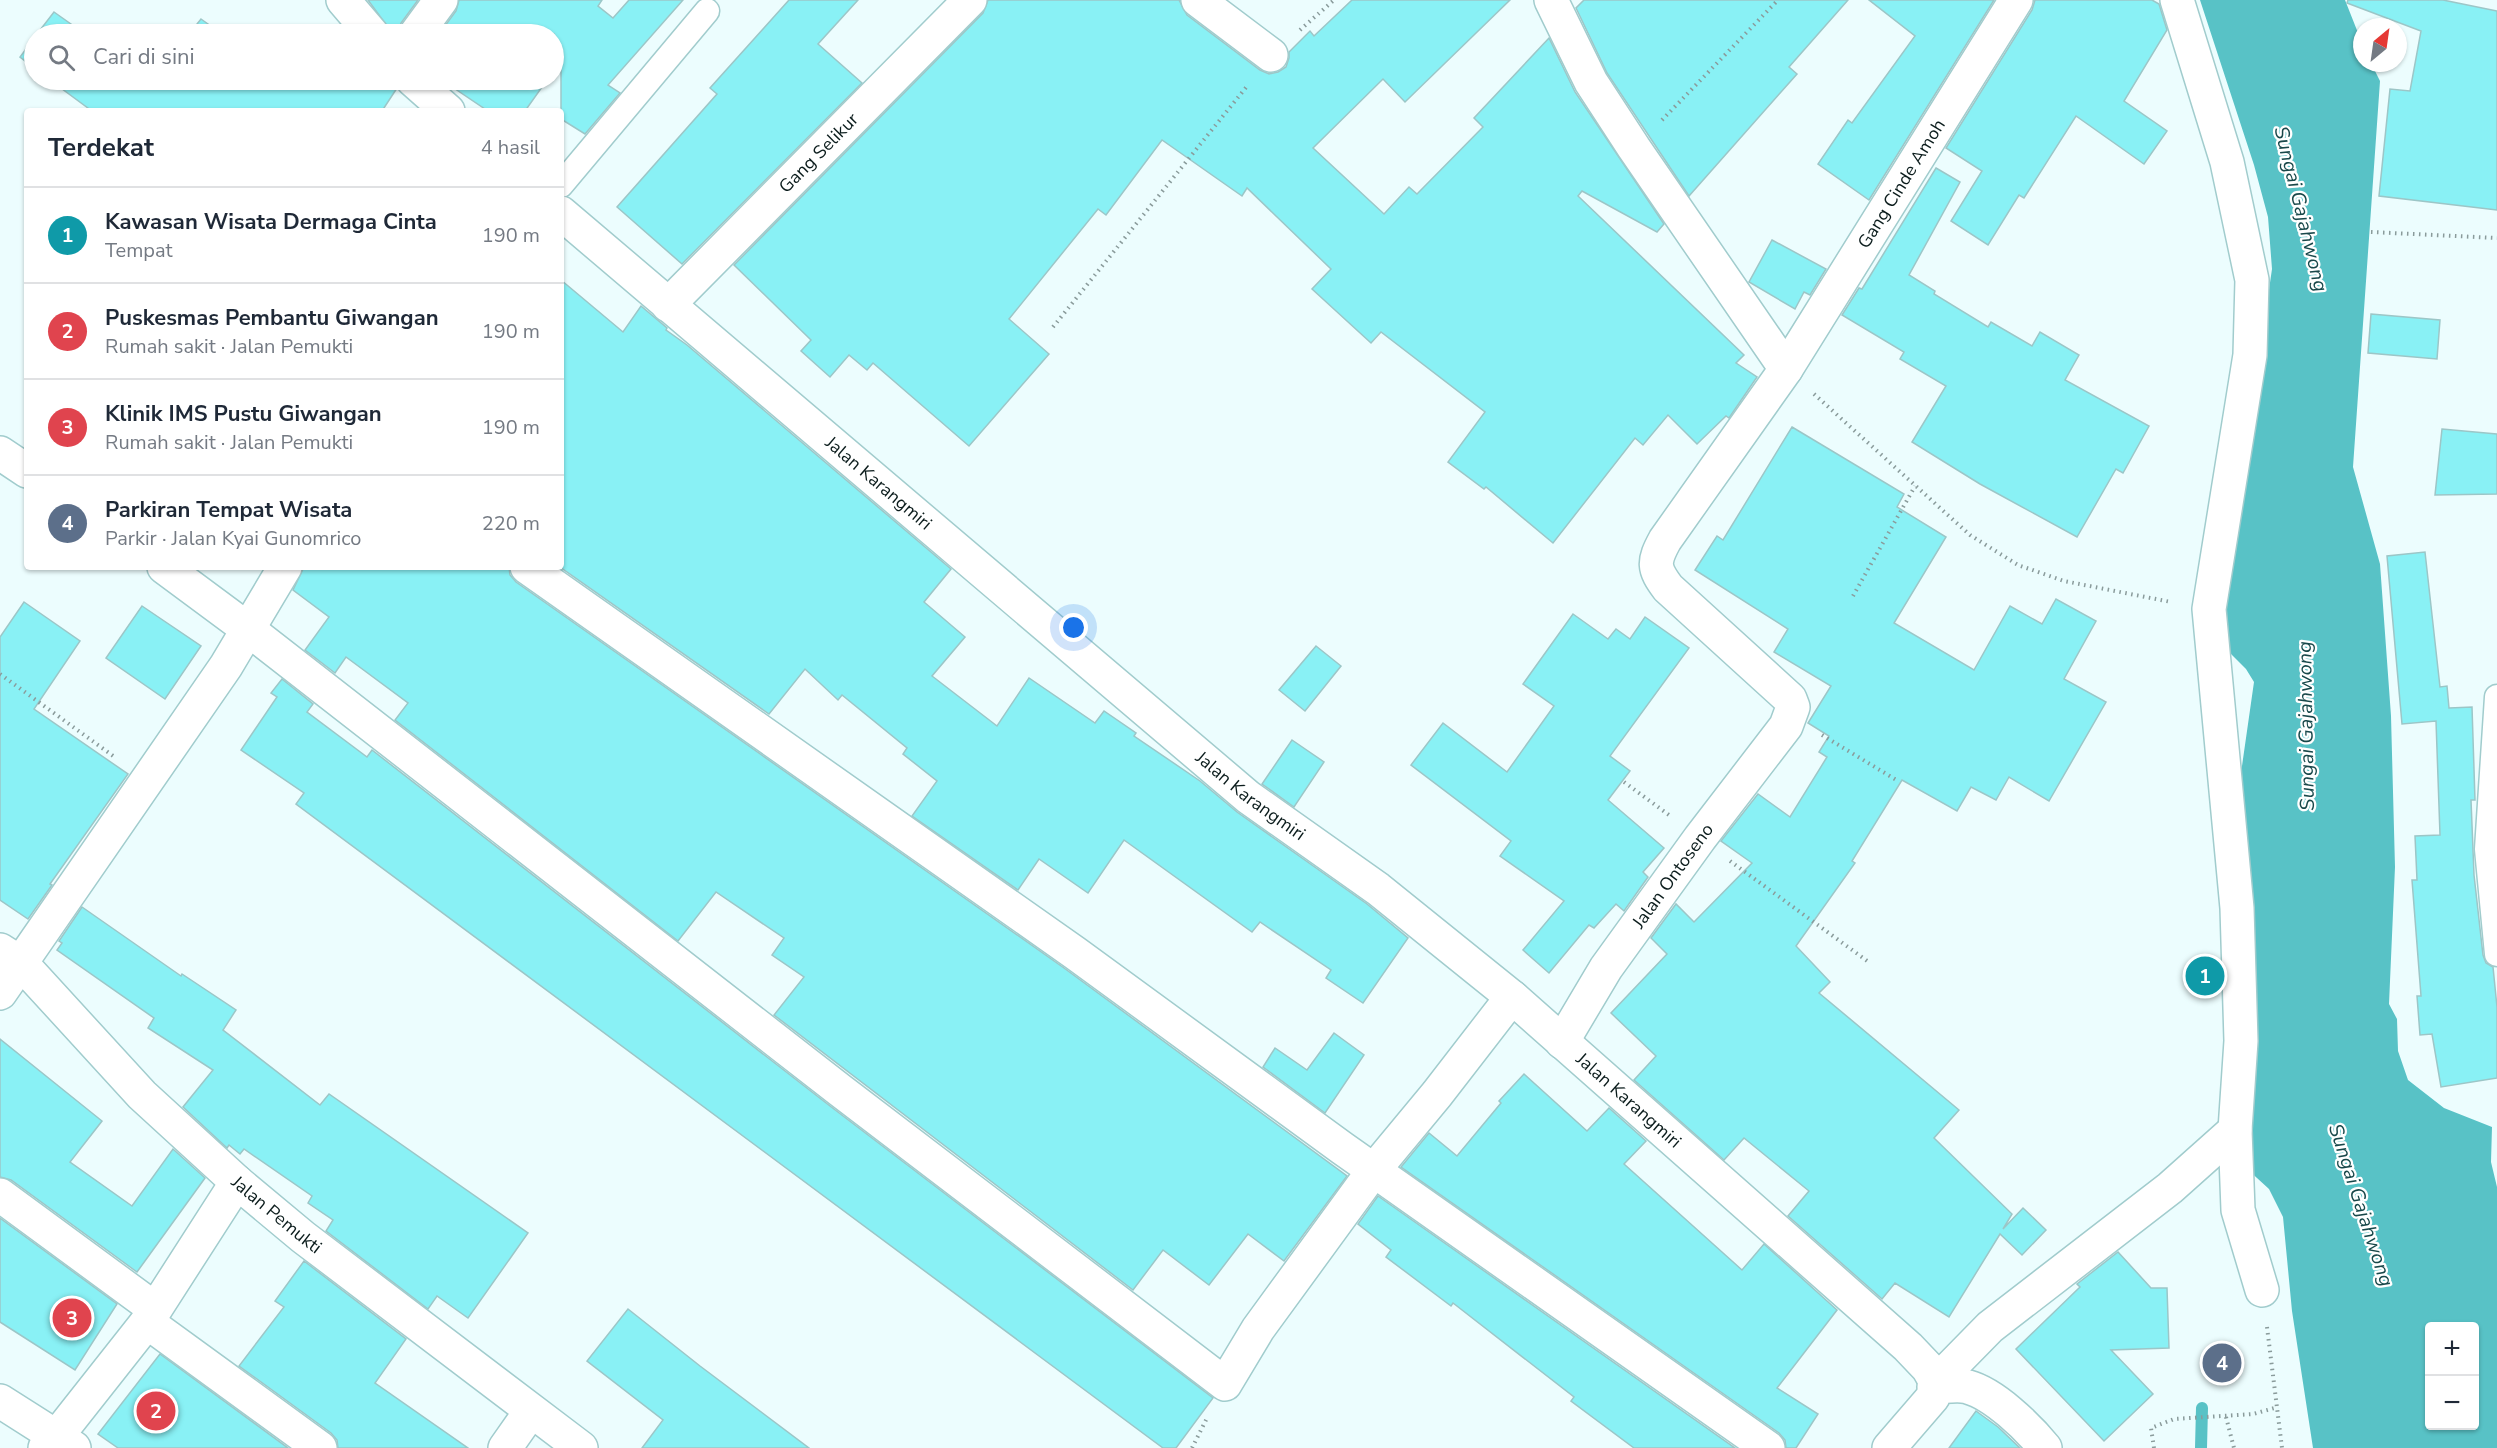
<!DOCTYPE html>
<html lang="id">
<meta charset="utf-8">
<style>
:root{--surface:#fff;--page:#f2f2f3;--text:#1f2937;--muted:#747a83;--line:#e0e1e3;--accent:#db2777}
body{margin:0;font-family:"Nunito Sans",sans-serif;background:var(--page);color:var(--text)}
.controls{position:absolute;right:18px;bottom:18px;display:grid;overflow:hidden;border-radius:6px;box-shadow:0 2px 4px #0004}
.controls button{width:54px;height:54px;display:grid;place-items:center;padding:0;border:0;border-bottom:2px solid var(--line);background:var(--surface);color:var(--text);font:30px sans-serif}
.compass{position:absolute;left:2353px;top:18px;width:54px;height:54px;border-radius:50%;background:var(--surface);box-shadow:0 2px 4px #0004;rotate:29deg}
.you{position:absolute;left:1074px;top:628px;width:21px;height:21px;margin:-15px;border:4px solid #fff;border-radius:50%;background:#1a73e8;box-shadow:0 0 0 9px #1a73e833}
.badge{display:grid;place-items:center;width:39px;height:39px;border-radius:50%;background:var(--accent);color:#fff;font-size:20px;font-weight:700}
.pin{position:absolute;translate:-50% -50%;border:3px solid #fff;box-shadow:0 2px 6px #0006}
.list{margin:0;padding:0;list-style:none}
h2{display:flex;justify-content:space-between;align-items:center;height:78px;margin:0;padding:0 24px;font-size:26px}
h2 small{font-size:20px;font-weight:400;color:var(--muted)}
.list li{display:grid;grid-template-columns:39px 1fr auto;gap:18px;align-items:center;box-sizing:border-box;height:96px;padding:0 24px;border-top:2px solid var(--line)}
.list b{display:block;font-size:22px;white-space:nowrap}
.list p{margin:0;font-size:20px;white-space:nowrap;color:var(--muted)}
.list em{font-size:20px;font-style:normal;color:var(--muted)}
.icon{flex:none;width:33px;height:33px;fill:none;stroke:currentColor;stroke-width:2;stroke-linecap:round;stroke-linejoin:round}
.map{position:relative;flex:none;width:2497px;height:1448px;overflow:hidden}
.search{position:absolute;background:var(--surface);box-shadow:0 2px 4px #0004;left:24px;top:24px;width:540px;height:66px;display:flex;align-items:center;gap:15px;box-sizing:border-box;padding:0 21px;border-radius:33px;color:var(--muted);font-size:22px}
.panel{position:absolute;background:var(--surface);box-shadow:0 2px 4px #0004;left:24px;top:108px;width:540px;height:462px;border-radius:6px}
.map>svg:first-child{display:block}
.water{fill:#58c2c6;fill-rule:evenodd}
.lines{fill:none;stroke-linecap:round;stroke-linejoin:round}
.stream{stroke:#58c2c6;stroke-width:12}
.building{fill:#89f1f5;stroke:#9cc6c7;stroke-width:1.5}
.service-casing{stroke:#a1cccd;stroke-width:27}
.minor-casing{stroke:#a1cccd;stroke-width:36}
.path{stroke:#8a9b9b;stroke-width:4;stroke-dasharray:1.5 4.5;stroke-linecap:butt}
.service{stroke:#fff;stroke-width:24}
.minor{stroke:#fff;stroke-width:33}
.labels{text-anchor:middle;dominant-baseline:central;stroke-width:4.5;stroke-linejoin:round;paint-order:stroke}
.street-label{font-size:18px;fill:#0b1c1c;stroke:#fff}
.water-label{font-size:20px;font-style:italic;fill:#18484a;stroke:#fff}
</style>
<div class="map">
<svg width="2497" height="1448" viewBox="0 0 2497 1448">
<rect width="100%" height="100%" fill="#ecfdfe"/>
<!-- water -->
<path class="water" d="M2200 0H2345L2362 43V63H2371L2380 81 2353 467 2380 564 2391 716 2395 867 2389 1004 2397 1019 2398 1051 2408 1080 2444 1108 2492 1127 2491 1162 2497 1187V1448H2313L2292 1311 2283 1217 2269 1189 2245 1167 2240 780 2254 682 2246 669 2223 646 2221 619 2272 269 2268 217 2254 165ZM2430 1326H2474V1426H2430Z"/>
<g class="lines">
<!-- stream -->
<polyline class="stream" points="2201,1448 2202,1408"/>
</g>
<!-- building -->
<g class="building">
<polygon points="368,0 418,0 401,23 398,34 390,30"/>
<polygon points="459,0 602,0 598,6 613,18 629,0 683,0 608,85 620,93 585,134 561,119 561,59 554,69 554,34 439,34 456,11"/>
<polygon points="789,0 858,0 818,44 862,83 682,264 617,207 717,94 710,88"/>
<polygon points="988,0 1179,0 1187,15 1260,70 1269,74 1278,72 1286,67 1289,58 1289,52 1310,31 1314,36 1352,0 1510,0 1405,102 1383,79 1313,148 1384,214 1409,187 1417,194 1483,127 1474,118 1549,38 1575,92 1664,224 1657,232 1582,191 1578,196 1744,355 1736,363 1757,377 1729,418 1726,416 1697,444 1668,415 1643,445 1635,438 1553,543 1486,487 1484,489 1448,462 1485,412 1381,332 1371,343 1312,289 1331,269 1247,188 1242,196 1162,140 1106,215 1098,209 1009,319 1049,354 969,446 873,363 867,370 849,355 830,377 801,351 811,340 734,265 983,13"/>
<polygon points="1584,0 1848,0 1789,67 1797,74 1689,196 1607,73 1576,8"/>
<polygon points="1869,0 1994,0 1869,200 1818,164 1848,120 1852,123 1915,36"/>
<polygon points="2035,0 2152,0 2159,4 2167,30 2124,101 2167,131 2144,164 2076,116 2024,198 2019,195 1988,245 1951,221 1982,171 1946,148 2032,10"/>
<polygon points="2348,0 2443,0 2497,11 2497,210 2379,196 2390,89 2410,91 2421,31 2347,3"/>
<polygon points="54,12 85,34 37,34"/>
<polygon points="201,19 222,34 189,34"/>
<polygon points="34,38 34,68 20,57"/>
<polygon points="50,80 147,80 152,84 155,80 395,80 397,88 382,111 92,111"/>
<polygon points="442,80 547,80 525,111 488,111"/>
<polygon points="1936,168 1960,182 1909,275 1935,291 1934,294 1988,327 1991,322 2032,346 2040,332 2079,355 2065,380 2149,426 2123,473 2116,469 2077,537 1980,484 1912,442 1946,386 1900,359 1904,352 1842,315 1859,288 1862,289"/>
<polygon points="1772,240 1826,269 1810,295 1804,292 1795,309 1749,282"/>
<polygon points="561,280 623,332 641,306 667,328 666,330 687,345 951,569 924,602 965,637 932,676 997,726 1029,678 1095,723 1104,711 1136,733 1134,736 1200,781 1237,812 1367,904 1408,938 1363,1003 1326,978 1331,970 1260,922 1252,932 1124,840 1088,893 1039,859 1018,890 912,816 937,781 903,754 907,748 842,695 838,700 805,669 769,714 560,567"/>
<polygon points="2371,314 2440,320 2437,359 2368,353"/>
<polygon points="1792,427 1904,494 1897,507 1946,537 1894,623 1974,670 2010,606 2042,624 2056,599 2096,621 2064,679 2106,702 2049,801 2009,777 1996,800 1971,787 1957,811 1902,780 1852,861 1855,863 1796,946 1830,982 1819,993 1959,1110 1934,1138 2012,1214 2003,1229 2023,1208 2046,1230 2022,1255 2000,1234 1949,1317 1895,1283 1882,1299 1788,1216 1809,1191 1744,1138 1724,1160 1634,1080 1656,1056 1611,1013 1667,954 1651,938 1676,904 1694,922 1752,863 1721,841 1758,794 1790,817 1827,757 1819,752 1829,736 1808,723 1831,686 1774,652 1788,629 1695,570 1717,536 1723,540"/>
<polygon points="2442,429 2497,434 2497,494 2435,495"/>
<polygon points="2425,552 2440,687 2447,686 2449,708 2472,707 2475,800 2471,800 2474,875 2483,955 2486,963 2493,967 2497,1007 2497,1078 2441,1087 2432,1034 2420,1035 2417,996 2421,996 2412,880 2417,880 2415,836 2440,835 2436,721 2402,724 2387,556"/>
<polygon points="304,567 509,567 510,575 516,582 1064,968 1347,1176 1284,1261 1248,1234 1209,1285 1163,1250 1133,1290 774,1015 804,977 772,955 784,938 716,892 678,941 395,720 408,703 346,657 335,673 305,650 329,617 293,590"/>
<polygon points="24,602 80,641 34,709 128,774 50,884 52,885 28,919 0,900 0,637"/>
<polygon points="142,606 201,646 165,699 106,658"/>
<polygon points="1573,614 1608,639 1616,629 1630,639 1645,617 1689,648 1610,756 1630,771 1608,800 1664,848 1643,872 1648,877 1624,911 1616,904 1594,928 1589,925 1549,973 1523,950 1564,901 1500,856 1511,841 1411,765 1443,723 1507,772 1554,706 1523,684"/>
<polygon points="1316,646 1341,666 1305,711 1279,690"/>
<polygon points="282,679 313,704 307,712 367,757 372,750 830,1106 1213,1398 1176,1448 1163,1448 296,804 304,793 241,750 277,697 271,693"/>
<polygon points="1292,740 1324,762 1294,807 1262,784"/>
<polygon points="82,907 181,976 182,974 236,1010 223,1030 320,1105 329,1094 528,1233 468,1318 437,1296 428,1309 326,1231 333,1220 308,1203 312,1196 244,1149 240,1154 229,1145 227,1148 183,1107 213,1070 148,1028 154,1018 57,950 62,943 59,941"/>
<polygon points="1334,1033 1364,1055 1325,1113 1263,1067 1275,1048 1307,1070"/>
<polygon points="0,1039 102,1121 70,1162 132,1206 173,1149 205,1178 137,1272 11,1180 0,1177"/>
<polygon points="1524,1074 1587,1131 1609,1108 1646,1141 1624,1164 1742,1270 1764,1244 1837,1310 1777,1388 1818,1414 1796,1448 1786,1448 1785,1440 1779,1433 1401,1167 1429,1133 1457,1156 1501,1103 1499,1101"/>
<polygon points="1378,1196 1735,1448 1634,1448 1571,1401 1574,1397 1453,1303 1451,1306 1386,1257 1391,1250 1358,1224"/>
<polygon points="0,1218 117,1304 75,1370 0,1322"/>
<polygon points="2118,1252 2151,1288 2167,1288 2169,1348 2111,1350 2153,1394 2104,1441 2016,1349 2080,1287 2077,1284"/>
<polygon points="304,1261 406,1339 375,1383 468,1448 338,1448 337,1440 331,1433 239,1366 284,1307 275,1301"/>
<polygon points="628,1309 700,1366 809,1448 642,1448 663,1420 587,1361"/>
<polygon points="160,1354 288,1448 118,1448 98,1434"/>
<polygon points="1976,1411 1998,1427 2020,1448 1949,1448"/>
</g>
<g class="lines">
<!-- service casing -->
<g class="service-casing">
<g id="service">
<polyline points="561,185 707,11"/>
<polyline points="2497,697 2487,849 2497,954"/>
</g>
</g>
<!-- minor casing -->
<g class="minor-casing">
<g id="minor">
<polyline points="343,0 372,34"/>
<polyline points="1198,0 1271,55"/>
<polyline points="1551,0 1591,82 1634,148 1786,369"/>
<polyline points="2177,0 2227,162 2252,280 2250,355 2209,609 2237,908 2241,1041 2235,1130 2238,1210 2262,1290"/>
<polyline points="416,34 441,0"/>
<polyline points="413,80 448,111"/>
<path id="s1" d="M561 213 1248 797 1378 889 1512 997 1908 1347 1928 1368 1936 1382"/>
<path id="s2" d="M668 305 970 0"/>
<polyline points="0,453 27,471"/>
<polyline points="164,567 249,630 841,1091 1225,1384 1258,1329 1374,1170 1437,1094 1512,997"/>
<polyline points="527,567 1075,953 1342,1148 1768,1448"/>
<path id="s3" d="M0 950 22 964 142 1095 237 1182 303 1237 581 1448"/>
<polyline points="0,993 226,666 285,567"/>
<path id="s4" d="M1562 1042 1606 968 1700 838 1786 726 1793 707 1790 699 1668 588C1653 568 1653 562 1665 540L1786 369 2016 0"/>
<polyline points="0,1195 155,1309"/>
<polyline points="147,1322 320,1448"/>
<polyline points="1936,1382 1990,1327 2170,1188 2235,1130"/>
<path d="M1934 1387C1944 1387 1958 1384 1968 1387 1994 1394 2028 1427 2045 1448"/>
<polyline points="0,1401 74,1448"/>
<polyline points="45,1448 57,1436 147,1322 237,1182"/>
<polyline points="505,1448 531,1411"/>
<polyline points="1889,1448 1933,1397 1936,1382"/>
</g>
</g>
<!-- path -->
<g class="path">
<polyline points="1300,30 1334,0"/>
<polyline points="1662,120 1778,0"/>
<polyline points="2371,232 2497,238"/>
<polyline points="1053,327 1248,85"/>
<polyline points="1814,394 1970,535 2018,565 2064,581 2171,602"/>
<polyline points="1853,596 1915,486"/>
<polyline points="0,674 116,758"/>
<polyline points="1822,735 1898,781"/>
<polyline points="1624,782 1669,815"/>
<polyline points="1730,861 1870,963"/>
<polyline points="2267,1327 2282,1448"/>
<polyline points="2226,1417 2234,1448"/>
<polyline points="1192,1448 1208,1416"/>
<polyline points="2154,1448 2151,1428 2174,1419 2253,1414 2278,1407"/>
</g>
<!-- service -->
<use href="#service" class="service"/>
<!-- minor -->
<use href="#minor" class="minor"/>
</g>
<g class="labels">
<!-- street labels -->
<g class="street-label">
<text stroke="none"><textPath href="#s2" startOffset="214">Gang Selikur</textPath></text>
<text stroke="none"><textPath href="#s4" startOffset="1062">Gang Cinde Amoh</textPath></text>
<text stroke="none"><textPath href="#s1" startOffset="417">Jalan Karangmiri</textPath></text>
<text stroke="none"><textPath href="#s1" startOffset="903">Jalan Karangmiri</textPath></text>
<text stroke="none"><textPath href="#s4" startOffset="200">Jalan Ontoseno</textPath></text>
<text stroke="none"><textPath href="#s1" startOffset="1389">Jalan Karangmiri</textPath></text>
<text stroke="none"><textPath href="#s3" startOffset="384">Jalan Pemukti</textPath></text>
</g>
<!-- water labels -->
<g class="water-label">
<text transform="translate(2301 209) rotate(76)">Sungai Gajahwong</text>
<text transform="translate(2306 726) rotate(-91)">Sungai Gajahwong</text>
<text transform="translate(2361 1205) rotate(72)">Sungai Gajahwong</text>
</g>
</g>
</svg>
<div class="controls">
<button>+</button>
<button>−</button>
</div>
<svg class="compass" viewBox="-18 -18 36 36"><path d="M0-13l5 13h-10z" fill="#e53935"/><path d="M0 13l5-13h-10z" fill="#747a83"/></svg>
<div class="you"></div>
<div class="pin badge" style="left:2205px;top:976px;background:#0f9aa8">1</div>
<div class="pin badge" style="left:156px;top:1411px;background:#e0444e">2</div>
<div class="pin badge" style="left:72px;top:1318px;background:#e0444e">3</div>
<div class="pin badge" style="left:2222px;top:1363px;background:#5c6f8a">4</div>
<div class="search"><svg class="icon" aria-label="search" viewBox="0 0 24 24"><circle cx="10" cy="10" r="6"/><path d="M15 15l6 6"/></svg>Cari di sini</div>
<section class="panel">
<h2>Terdekat<small>4 hasil</small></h2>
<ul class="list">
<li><span class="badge" style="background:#0f9aa8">1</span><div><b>Kawasan Wisata Dermaga Cinta</b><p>Tempat</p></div><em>190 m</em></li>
<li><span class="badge" style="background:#e0444e">2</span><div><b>Puskesmas Pembantu Giwangan</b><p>Rumah sakit · Jalan Pemukti</p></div><em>190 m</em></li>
<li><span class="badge" style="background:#e0444e">3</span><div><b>Klinik IMS Pustu Giwangan</b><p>Rumah sakit · Jalan Pemukti</p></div><em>190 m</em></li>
<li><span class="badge" style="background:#5c6f8a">4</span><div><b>Parkiran Tempat Wisata</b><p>Parkir · Jalan Kyai Gunomrico</p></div><em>220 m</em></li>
</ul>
</section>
</div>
